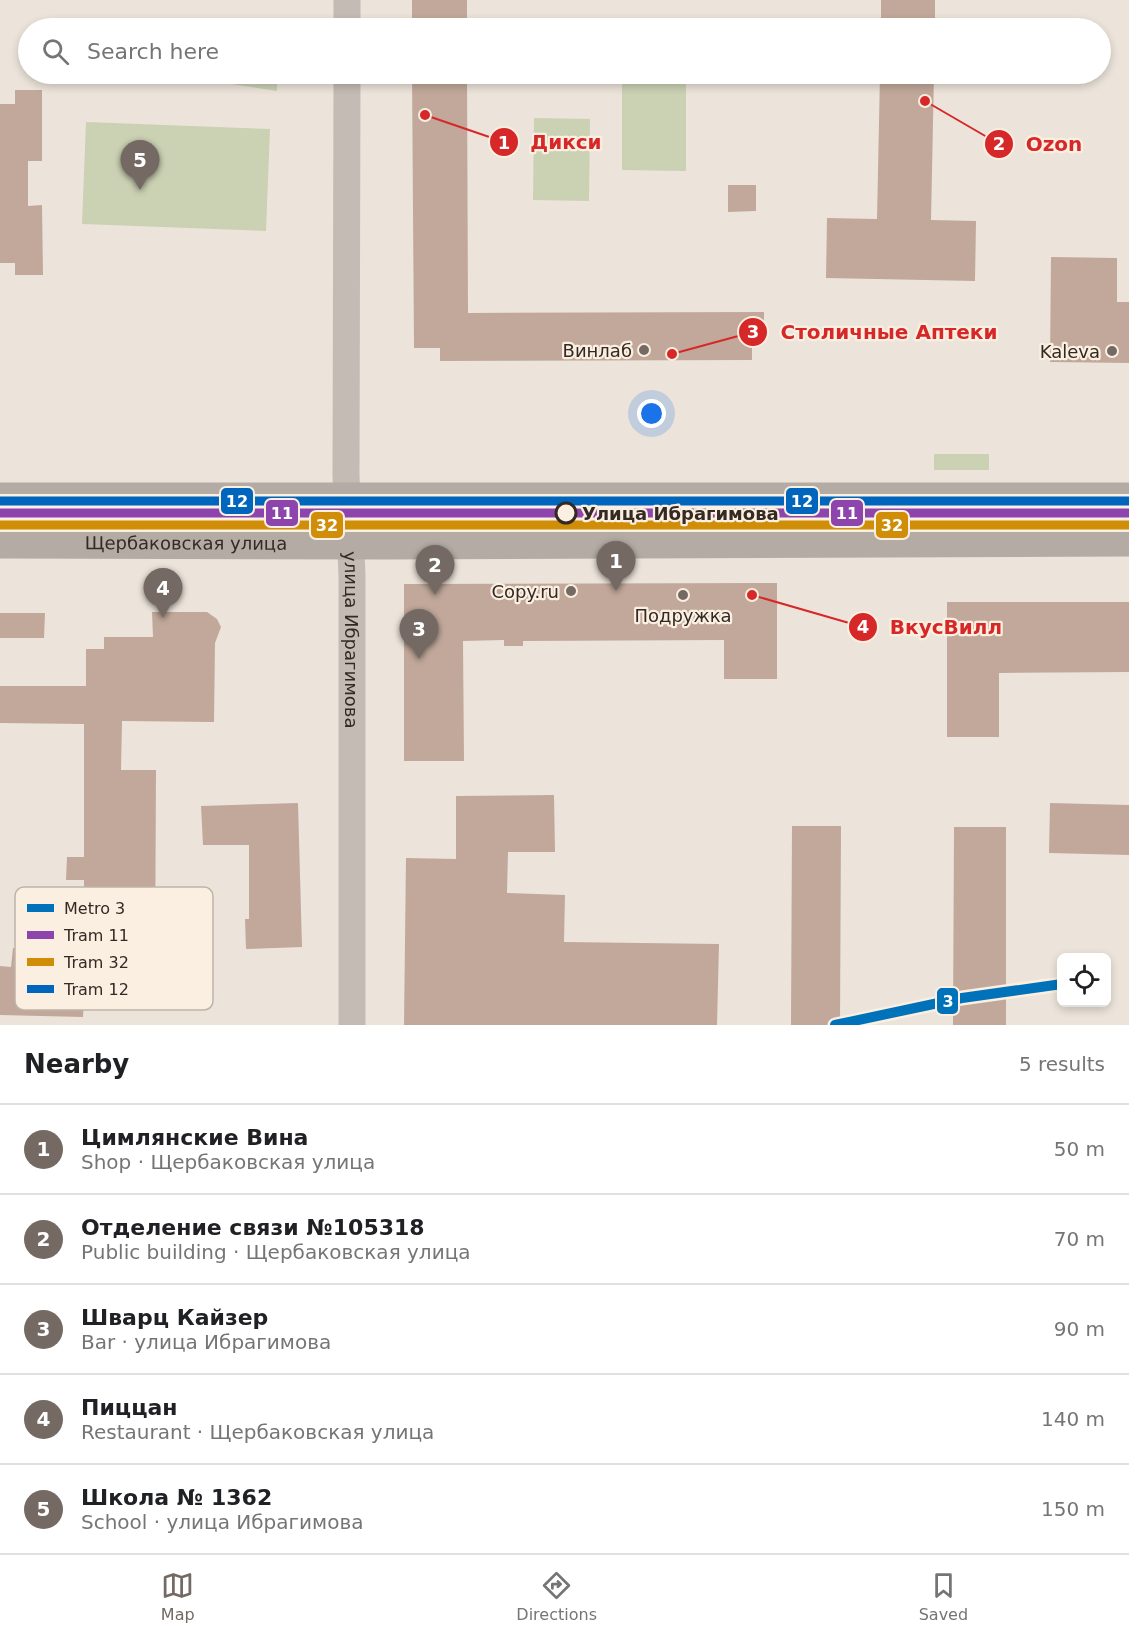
<!DOCTYPE html>
<meta charset="utf-8">
<style>
:root{--surface:#fff;--page:#f2f2f2;--text:#202124;--muted:#757577;--line:#e0e0e0;--accent:#746a63}
body{margin:0;font-family:"DejaVu Sans",sans-serif;background:var(--page);color:var(--text)}
.controls{position:absolute;right:18px;bottom:18px;display:grid;overflow:hidden;border-radius:9px;box-shadow:0 3px 9px #0003}
.controls button{width:54px;height:54px;display:grid;place-items:center;padding:0;border:0;border-bottom:2px solid var(--line);background:var(--surface);color:var(--text);font:30px sans-serif}
.you{position:absolute;left:652px;top:414px;width:21px;height:21px;margin:-15px;border:4px solid #fff;border-radius:50%;background:#1a73e8;box-shadow:0 0 0 9px #1a73e833}
.badge{display:grid;place-items:center;width:39px;height:39px;border-radius:50%;background:var(--accent);color:#fff;font-size:20px;font-weight:700}
.pin{position:absolute;translate:-50% -50px;filter:drop-shadow(0 2px 3px #0008)}
.pin::after{content:'';position:absolute;top:32px;width:21px;height:18px;background:inherit;clip-path:polygon(0 0,100% 0,50% 100%)}
.list{margin:0;padding:0;list-style:none}
h2{display:flex;justify-content:space-between;align-items:center;height:78px;margin:0;padding:0 24px;font-size:26px}
h2 small{font-size:20px;font-weight:400;color:var(--muted)}
.list li{display:grid;grid-template-columns:39px 1fr auto;gap:18px;align-items:center;box-sizing:border-box;height:90px;padding:0 24px;border-top:2px solid var(--line)}
.list b{display:block;font-size:22px;white-space:nowrap}
.list p{margin:0;font-size:20px;white-space:nowrap;color:var(--muted)}
.list em{font-size:20px;font-style:normal;color:var(--muted)}
.icon{flex:none;width:33px;height:33px;fill:none;stroke:currentColor;stroke-width:2;stroke-linecap:round;stroke-linejoin:round}
.map{position:relative;flex:none;width:1129px;height:1025px;overflow:hidden}
.search{position:absolute;background:var(--surface);box-shadow:0 3px 9px #0003;left:18px;right:18px;top:18px;height:66px;display:flex;align-items:center;gap:15px;box-sizing:border-box;padding:0 21px;border-radius:33px;color:var(--muted);font-size:22px}
.sheet{height:528px;background:var(--surface)}
nav{display:flex;justify-content:space-around;align-items:center;box-sizing:border-box;height:84px;border-top:2px solid var(--line);background:var(--surface);font-size:16px;color:var(--muted)}
nav a{display:grid;justify-items:center;gap:3px}
nav .on{color:var(--accent)}
.map>svg:first-child{display:block}
.green{fill:#cbd1b3}
.building{fill:#c1a89a}
.lines{fill:none;stroke-linecap:round;stroke-linejoin:round}
.minor{stroke:#c4bcb4;stroke-width:27}
.secondary{stroke:#b4aca4;stroke-width:33}
.tram-1-casing{stroke:#faefe0;stroke-width:14}
.tram-2-casing{stroke:#faefe0;stroke-width:14}
.tram-3-casing{stroke:#faefe0;stroke-width:14}
.tram-1{stroke:#8e44ad;stroke-width:9}
.tram-2{stroke:#d08d07;stroke-width:9}
.tram-3{stroke:#0065bd;stroke-width:9}
.metro-1-casing{stroke:#faefe0;stroke-width:15}
.metro-1{stroke:#0072ba;stroke-width:10}
.poi-dot{fill:#746a63;stroke:#faefe0;stroke-width:2}
.stop-dot{fill:#faefe0;stroke:#342923;stroke-width:3}
.labels{text-anchor:middle;dominant-baseline:central;stroke-width:4.5;stroke-linejoin:round;paint-order:stroke}
.poi-label{font-size:18px;fill:#342923;stroke:#faefe0;text-anchor:end}
.stop-label{font-size:18px;font-weight:bold;fill:#342923;stroke:#faefe0;text-anchor:start}
.street-label{font-size:18px;fill:#342923;stroke:#faefe0}
.key{fill:#faefe0;stroke:#bfb4a7;stroke-width:1.5}
.key-label{font-size:16px;fill:#342923}
.leader{fill:none;stroke:#d62828;stroke-width:2}
.callout-dot{fill:#d62828;stroke:#faefe0;stroke-width:2}
.mark-label{font-size:18px;text-anchor:middle;font-weight:bold;fill:#fff}
.callout-label{font-size:20px;text-anchor:middle;font-weight:bold;fill:#d62828;stroke:#faefe0;stroke-width:4.5;stroke-linejoin:round;paint-order:stroke}
.line-badge{stroke:#faefe0;stroke-width:2}
.badge-label{font-size:16px;text-anchor:middle;font-weight:bold;fill:#fff}
</style>
<div class="map">
<svg width="1129" height="1025" viewBox="0 0 1129 1025">
<rect width="100%" height="100%" fill="#ece4da"/>
<!-- green -->
<g class="green">
<polygon points="234,74 277,74 277,91 231,84"/>
<polygon points="622,74 686,74 686,171 622,170"/>
<polygon points="534,118 590,119 589,201 533,200"/>
<polygon points="86,122 270,129 266,231 82,224"/>
<rect x="934" y="454" width="55" height="16"/>
</g>
<!-- building -->
<g class="building">
<rect x="412" y="0" width="55" height="28"/>
<rect x="881" y="0" width="54" height="28"/>
<polygon points="412,74 467,74 468,313 764,312 764,340 752,340 752,360 440,361 440,348 414,348"/>
<polygon points="880,74 934,74 931,220 976,221 975,281 826,278 827,218 877,219"/>
<polygon points="15,90 42,90 42,161 28,161 28,206 42,205 43,275 15,275 15,263 0,263 0,104 15,104"/>
<polygon points="728,185 756,185 756,211 728,212"/>
<polygon points="1051,257 1117,258 1117,302 1129,302 1129,363 1050,362"/>
<polygon points="777,583 777,679 724,679 724,640 523,641 523,646 504,646 504,640 463,641 464,761 404,761 404,584"/>
<polygon points="947,602 1129,602 1129,672 999,673 999,737 947,737"/>
<polygon points="152,612 207,612 217,619 221,627 215,643 214,722 122,721 121,770 156,770 155,969 160,969 160,997 84,997 83,1017 0,1015 0,966 11,967 13,948 44,948 44,967 84,968 84,880 66,880 67,857 84,857 84,724 0,723 0,686 86,686 86,649 104,649 104,637 153,637"/>
<polygon points="0,613 45,613 44,638 0,638"/>
<polygon points="554,795 555,852 508,852 507,893 565,895 564,942 719,944 717,1025 404,1025 406,858 456,859 456,796"/>
<polygon points="298,803 302,947 246,949 245,919 249,919 249,845 203,845 201,806"/>
<polygon points="1050,803 1129,805 1129,855 1049,853"/>
<polygon points="792,826 841,826 840,1025 791,1025"/>
<polygon points="954,827 1006,827 1006,1025 953,1025"/>
</g>
<g class="lines">
<!-- minor -->
<g class="minor">
<polyline points="347,28 347,0"/>
<path id="s1" d="M347 74 346 475C347 508 351 542 352 576V1025"/>
</g>
<!-- secondary -->
<g class="secondary">
<polyline points="0,499 1129,499"/>
<path id="s2" d="M0 542 385 543 1129 540"/>
</g>
<!-- tram-1 casing -->
<g class="tram-1-casing">
<polyline id="tram-1" points="0,513 1129,513"/>
</g>
<!-- tram-2 casing -->
<g class="tram-2-casing">
<polyline id="tram-2" points="0,525 1129,525"/>
</g>
<!-- tram-3 casing -->
<g class="tram-3-casing">
<polyline id="tram-3" points="0,501 1129,501"/>
</g>
<!-- tram-1 -->
<use href="#tram-1" class="tram-1"/>
<!-- tram-2 -->
<use href="#tram-2" class="tram-2"/>
<!-- tram-3 -->
<use href="#tram-3" class="tram-3"/>
<!-- metro-1 casing -->
<g class="metro-1-casing">
<polyline id="metro-1" points="835,1025 962,998 1062,984"/>
</g>
<!-- metro-1 -->
<use href="#metro-1" class="metro-1"/>
</g>
<!-- markers -->
<g class="poi-dot">
<circle cx="644" cy="350" r="6"/>
<circle cx="1112" cy="351" r="6"/>
<circle cx="571" cy="591" r="6"/>
<circle cx="683" cy="595" r="6"/>
</g>
<circle class="stop-dot" cx="566" cy="513" r="10"/>
<g class="labels">
<!-- poi labels -->
<g class="poi-label">
<text x="632" y="350">Винлаб</text>
<text x="1100" y="351">Kaleva</text>
<text x="559" y="591">Copy.ru</text>
<text x="683" y="615" text-anchor="middle">Подружка</text>
</g>
<!-- stop labels -->
<g class="stop-label">
<text x="582" y="513">Улица Ибрагимова</text>
</g>
<!-- street labels -->
<g class="street-label">
<text stroke="none"><textPath href="#s2" startOffset="186">Щербаковская улица</textPath></text>
<text stroke="none"><textPath href="#s1" startOffset="566">улица Ибрагимова</textPath></text>
</g>
</g>
<!-- legend -->
<rect x="15" y="887" width="198" height="123" rx="9" class="key"/>
<rect x="27" y="904" width="27" height="8" fill="#0072ba"/>
<rect x="27" y="931" width="27" height="8" fill="#8e44ad"/>
<rect x="27" y="958" width="27" height="8" fill="#d08d07"/>
<rect x="27" y="985" width="27" height="8" fill="#0065bd"/>
<g class="key-label">
<text x="64" y="914">Metro 3</text>
<text x="64" y="941">Tram 11</text>
<text x="64" y="968">Tram 32</text>
<text x="64" y="995">Tram 12</text>
</g>
<!-- callouts -->
<path class="leader" d="M425 115L504 142M925 101L999 144M672 354L753 332M752 595L863 627"/>
<g class="callout-dot">
<circle cx="425" cy="115" r="6"/>
<circle cx="925" cy="101" r="6"/>
<circle cx="672" cy="354" r="6"/>
<circle cx="752" cy="595" r="6"/>
<circle cx="504" cy="142" r="15"/>
<circle cx="999" cy="144" r="15"/>
<circle cx="753" cy="332" r="15"/>
<circle cx="863" cy="627" r="15"/>
</g>
<g class="mark-label">
<text x="504" y="149">1</text>
<text x="999" y="150">2</text>
<text x="753" y="338">3</text>
<text x="863" y="633">4</text>
</g>
<g class="callout-label">
<text x="566" y="149">Дикси</text>
<text x="1054" y="151">Ozon</text>
<text x="889" y="339">Столичные Аптеки</text>
<text x="946" y="634">ВкусВилл</text>
</g>
<g class="line-badge">
<rect x="220" y="487" width="34" height="28" rx="6" fill="#0065bd"/>
<rect x="785" y="487" width="34" height="28" rx="6" fill="#0065bd"/>
<rect x="265" y="499" width="34" height="28" rx="6" fill="#8e44ad"/>
<rect x="830" y="499" width="34" height="28" rx="6" fill="#8e44ad"/>
<rect x="310" y="511" width="34" height="28" rx="6" fill="#d08d07"/>
<rect x="875" y="511" width="34" height="28" rx="6" fill="#d08d07"/>
<rect x="936" y="987" width="23" height="28" rx="6" fill="#0072ba"/>
</g>
<g class="badge-label">
<text x="237" y="507">12</text>
<text x="802" y="507">12</text>
<text x="282" y="519">11</text>
<text x="847" y="519">11</text>
<text x="327" y="531">32</text>
<text x="892" y="531">32</text>
<text x="948" y="1007">3</text>
</g>
</svg>
<div class="controls">
<button><svg class="icon" aria-label="locate" viewBox="0 0 24 24"><circle cx="12" cy="12" r="6"/><path d="M12 2v4M12 18v4M2 12h4M18 12h4"/></svg></button>
</div>
<div class="you"></div>
<div class="pin badge" style="left:616px;top:591px">1</div>
<div class="pin badge" style="left:435px;top:595px">2</div>
<div class="pin badge" style="left:419px;top:659px">3</div>
<div class="pin badge" style="left:163px;top:618px">4</div>
<div class="pin badge" style="left:140px;top:190px">5</div>
<div class="search"><svg class="icon" aria-label="search" viewBox="0 0 24 24"><circle cx="10" cy="10" r="6"/><path d="M15 15l6 6"/></svg>Search here</div>
</div>
<section class="sheet">
<h2>Nearby<small>5 results</small></h2>
<ul class="list">
<li><span class="badge">1</span><div><b>Цимлянские Вина</b><p>Shop · Щербаковская улица</p></div><em>50 m</em></li>
<li><span class="badge">2</span><div><b>Отделение связи №105318</b><p>Public building · Щербаковская улица</p></div><em>70 m</em></li>
<li><span class="badge">3</span><div><b>Шварц Кайзер</b><p>Bar · улица Ибрагимова</p></div><em>90 m</em></li>
<li><span class="badge">4</span><div><b>Пиццан</b><p>Restaurant · Щербаковская улица</p></div><em>140 m</em></li>
<li><span class="badge">5</span><div><b>Школа № 1362</b><p>School · улица Ибрагимова</p></div><em>150 m</em></li>
</ul>
</section>
<nav>
<a class="on"><svg class="icon" aria-label="map" viewBox="0 0 24 24"><path d="M3 6l6-2 6 2 6-2v14l-6 2-6-2-6 2zM9 4v14M15 6v14"/></svg>Map</a>
<a><svg class="icon" aria-label="directions" viewBox="0 0 24 24"><path d="M12 3l9 9-9 9-9-9zM9 14v-3h6M13 9l2 2-2 2"/></svg>Directions</a>
<a><svg class="icon" aria-label="saved" viewBox="0 0 24 24"><path d="M7 4h10v16l-5-4-5 4z"/></svg>Saved</a>
</nav>
